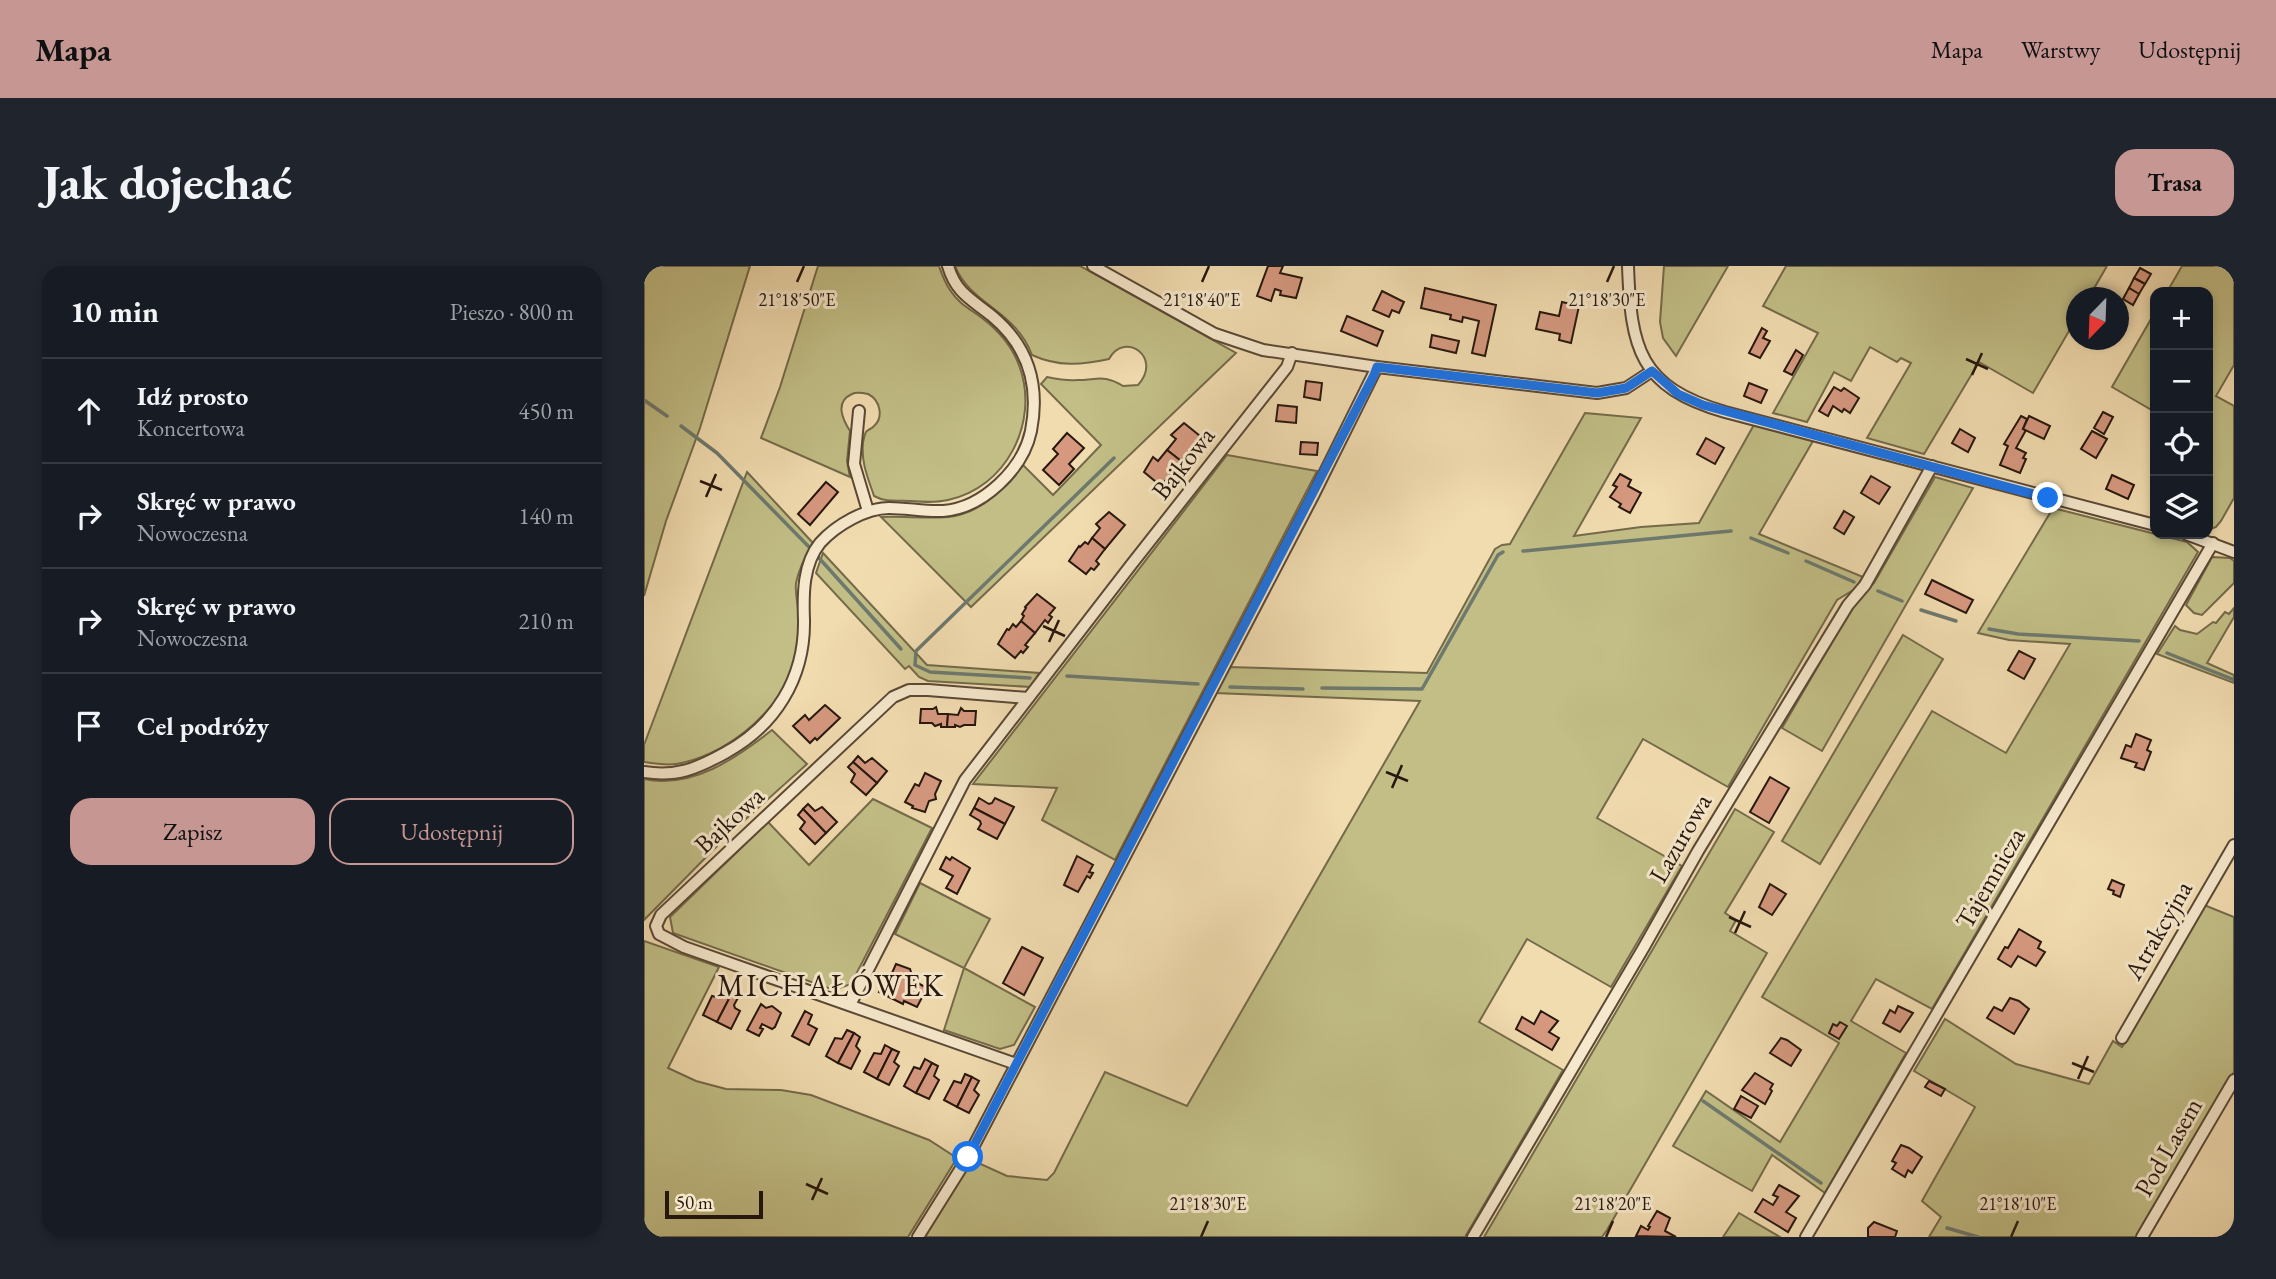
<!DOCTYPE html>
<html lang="pl">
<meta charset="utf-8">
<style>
:root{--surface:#171b24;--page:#20242c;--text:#f1f3f6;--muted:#9ea1a6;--line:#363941;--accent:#c59692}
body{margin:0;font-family:"EB Garamond",serif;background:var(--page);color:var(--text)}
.controls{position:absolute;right:21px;top:21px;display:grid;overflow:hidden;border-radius:14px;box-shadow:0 4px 10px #0003}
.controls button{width:63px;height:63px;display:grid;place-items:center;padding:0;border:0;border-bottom:2px solid var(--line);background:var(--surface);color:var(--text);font:35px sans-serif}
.compass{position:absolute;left:1422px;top:21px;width:63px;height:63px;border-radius:50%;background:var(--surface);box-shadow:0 4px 10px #0003;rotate:203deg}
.scale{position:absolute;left:21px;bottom:18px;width:98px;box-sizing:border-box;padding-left:7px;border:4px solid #27170d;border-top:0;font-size:19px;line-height:24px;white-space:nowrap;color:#27170d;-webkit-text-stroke:5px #f6e8cc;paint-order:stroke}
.stop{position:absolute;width:21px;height:21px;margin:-16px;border:5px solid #1a73e8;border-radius:50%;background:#fff}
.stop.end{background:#1a73e8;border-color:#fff;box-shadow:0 2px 7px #0008}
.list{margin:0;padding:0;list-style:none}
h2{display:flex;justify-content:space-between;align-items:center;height:91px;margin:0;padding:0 28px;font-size:30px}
h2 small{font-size:23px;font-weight:400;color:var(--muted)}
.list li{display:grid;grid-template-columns:46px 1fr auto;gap:21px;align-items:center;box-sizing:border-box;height:105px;padding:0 28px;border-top:2px solid var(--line)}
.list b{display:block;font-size:26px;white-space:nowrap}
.list p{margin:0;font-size:23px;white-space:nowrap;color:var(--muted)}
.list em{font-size:23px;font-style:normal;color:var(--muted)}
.actions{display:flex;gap:14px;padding:21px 28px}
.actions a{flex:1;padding:16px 0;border:2px solid var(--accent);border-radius:21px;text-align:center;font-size:24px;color:var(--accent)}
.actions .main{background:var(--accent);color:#111}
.icon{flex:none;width:38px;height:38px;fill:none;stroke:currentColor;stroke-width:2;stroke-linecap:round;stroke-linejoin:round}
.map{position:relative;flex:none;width:1590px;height:971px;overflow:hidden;border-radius:21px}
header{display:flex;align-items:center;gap:42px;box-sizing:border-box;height:98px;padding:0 35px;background:var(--accent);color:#111}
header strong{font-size:33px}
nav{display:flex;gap:38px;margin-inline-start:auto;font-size:24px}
.intro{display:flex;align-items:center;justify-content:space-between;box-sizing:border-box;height:168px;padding:0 42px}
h1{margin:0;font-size:49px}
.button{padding:18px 32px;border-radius:21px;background:var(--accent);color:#111;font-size:24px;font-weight:700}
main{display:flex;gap:42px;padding:0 42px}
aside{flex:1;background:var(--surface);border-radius:21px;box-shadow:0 4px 10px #0003}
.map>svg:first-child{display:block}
.green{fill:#c2be86;stroke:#746a4a;stroke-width:2}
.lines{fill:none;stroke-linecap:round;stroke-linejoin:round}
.stream{stroke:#6d796e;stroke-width:3.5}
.building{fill:#d69980;stroke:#27170d;stroke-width:2}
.street-casing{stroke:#5a4836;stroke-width:14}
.street{stroke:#f6e8cc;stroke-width:10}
.route{stroke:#1a73e8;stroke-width:9}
.ticks{fill:none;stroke:#27170d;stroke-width:2.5}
.labels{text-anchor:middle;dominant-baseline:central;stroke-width:6;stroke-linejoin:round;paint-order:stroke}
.street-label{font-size:26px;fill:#27170d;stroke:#f6e8cc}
.quarter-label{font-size:30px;letter-spacing:2px;fill:#27170d;stroke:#f6e8cc}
.ticks-label{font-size:18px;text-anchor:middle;fill:#27170d;stroke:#f6e8cc;stroke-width:6;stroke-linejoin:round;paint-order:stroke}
</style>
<header>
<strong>Mapa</strong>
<nav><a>Mapa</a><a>Warstwy</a><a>Udostępnij</a></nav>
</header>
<div class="intro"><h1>Jak dojechać</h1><a class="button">Trasa</a></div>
<main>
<aside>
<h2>10 min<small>Pieszo · 800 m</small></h2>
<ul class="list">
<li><svg class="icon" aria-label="ahead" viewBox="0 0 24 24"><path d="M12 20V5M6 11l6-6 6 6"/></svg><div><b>Idź prosto</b><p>Koncertowa</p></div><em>450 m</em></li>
<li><svg class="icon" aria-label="right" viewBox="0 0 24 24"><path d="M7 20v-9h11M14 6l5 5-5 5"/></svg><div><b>Skręć w prawo</b><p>Nowoczesna</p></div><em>140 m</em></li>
<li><svg class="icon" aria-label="right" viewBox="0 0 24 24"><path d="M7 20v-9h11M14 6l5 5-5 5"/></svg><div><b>Skręć w prawo</b><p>Nowoczesna</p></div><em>210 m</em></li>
<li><svg class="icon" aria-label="arrive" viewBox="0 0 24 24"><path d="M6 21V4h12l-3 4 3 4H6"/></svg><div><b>Cel podróży</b></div></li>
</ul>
<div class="actions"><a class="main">Zapisz</a><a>Udostępnij</a></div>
</aside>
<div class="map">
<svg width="1590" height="971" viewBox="0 0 1590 971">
<rect width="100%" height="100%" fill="#f1dcb0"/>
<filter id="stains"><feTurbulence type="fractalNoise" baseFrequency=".00286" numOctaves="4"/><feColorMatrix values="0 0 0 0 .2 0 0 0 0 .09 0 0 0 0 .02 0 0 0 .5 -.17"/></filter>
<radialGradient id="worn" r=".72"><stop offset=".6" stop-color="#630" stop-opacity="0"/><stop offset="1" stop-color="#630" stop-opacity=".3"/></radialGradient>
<!-- green -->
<g class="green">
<polygon points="0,0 106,0 56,162 22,255 0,330"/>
<path d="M174 0H295C298 9 301 17 306 24 314 37 326 43 338 52 355 65 369 81 376 102 395 157 362 222 304 234 291 237 279 236 266 235 253 234 243 237 230 230 224 212 217 197 219 177 219 176 221 167 222 166 224 163 228 163 230 160 240 151 236 134 224 128 219 127 212 126 208 128 190 136 199 154 206 165L203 195 206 211 117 172 136 121Z"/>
<path d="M311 0H436L592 87 327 341 237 251C259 250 282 253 304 251 335 248 361 223 379 199L409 229 457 179 397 118 403 111C413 113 423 115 433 114 453 114 460 108 479 120L494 119C519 92 481 64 465 93 438 99 414 101 388 89 372 45 326 38 311 0Z"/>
<polygon points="1020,0 1084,0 1032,90 1019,72 1016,56"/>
<polygon points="1142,0 1463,0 1445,31 1433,32 1432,53 1389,127 1335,96 1280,188 1223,172 1267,97 1257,92 1253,96 1226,81 1207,115 1190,106 1163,156 1129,147 1174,67 1119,40"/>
<polygon points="1538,0 1590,0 1590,99 1572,130 1590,140 1590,232 1577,255 1572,261 1564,264 1564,26 1523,26"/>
<polygon points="1511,46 1511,146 1468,121"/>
<polygon points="941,147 997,152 930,270 997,261 1055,257 1111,157 1169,175 1115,268 1219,311 1211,323 1193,334 1084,521 999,473 953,552 1038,600 967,721 883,673 835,756 919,804 821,971 280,971 328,894 363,910 403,914 410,907 461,806 543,840 776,435 571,427 585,401 783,407 851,283 858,279 866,278"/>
<polygon points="583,189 673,205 471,594 398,554 413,522 329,518"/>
<path d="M103 206 169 277C162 289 155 302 152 317 151 326 153 334 154 343 156 357 155 373 153 387 143 440 88 485 38 497 26 500 12 498 0 496V479Z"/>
<polygon points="1291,211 1329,222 1178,485 1138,462 1211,337 1230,317"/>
<polygon points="1409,242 1543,276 1554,286 1288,743 1232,713 1207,755 1262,787 1181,927 1128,889 1108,925 1029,880 1062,825 1136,876 1195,777 1118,731 1288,445 1362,487 1426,378 1365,374 1334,367"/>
<polygon points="179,287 283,399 395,407 387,421 284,415 275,411 265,400 261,403 172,307"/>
<polygon points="1568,291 1586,292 1590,295 1590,317 1558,349 1550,347 1542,339"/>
<polygon points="1590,342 1590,351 1563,397 1590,409 1590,417 1513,388 1531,360 1536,364 1553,368 1569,356 1572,357 1581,346 1585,348"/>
<polygon points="1259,369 1299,393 1176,598 1138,575"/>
<path d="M128 464 163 498 83 570 0 654V513C49 523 92 492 128 464Z"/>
<polygon points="229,533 288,562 207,718 190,724 29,667 26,651 124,556 165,599"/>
<polygon points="1091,543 1130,566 1081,647 1092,654 1086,665 1123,687 963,964 958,971 840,971"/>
<polygon points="276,617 346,653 320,702 391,741 370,779 356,783 300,764 320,702 251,668"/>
<polygon points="1560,639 1590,651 1590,806 1493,971 1285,971 1297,951 1278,935 1331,841 1270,805 1301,753 1372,798 1445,818 1469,775 1478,781"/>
<polygon points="0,675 75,701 24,802 52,815 82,823 137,824 167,829 285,874 313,892 264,971 0,971"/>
<polygon points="1095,947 1136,971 1079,971"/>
</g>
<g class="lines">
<!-- stream -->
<g class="stream">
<polyline points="0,134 23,150"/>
<polyline points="37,160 73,187 167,283"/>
<polyline points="1107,272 1144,287"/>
<polyline points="879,285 1087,265"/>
<polyline points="175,292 257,383"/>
<polyline points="1162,295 1210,316"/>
<polyline points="1234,325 1258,335"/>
<polyline points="1277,344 1312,355"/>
<polyline points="1345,363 1374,368 1495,375"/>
<polyline points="1523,387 1590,414"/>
<polyline points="423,410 554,418"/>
<polyline points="386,412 286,406 271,399 272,385 470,192"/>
<polyline points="586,421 659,423"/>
<polyline points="678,422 778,423 854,289 859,286"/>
<polyline points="1059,835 1177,917"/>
<polyline points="1303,962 1334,971"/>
</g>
</g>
<!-- building -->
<g class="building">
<polygon points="624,0 639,0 636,7 658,12 652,32 636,29 637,25 631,23 627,35 613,30"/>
<polygon points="1496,2 1507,8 1501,18 1490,12"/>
<polygon points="1490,12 1501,18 1495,28 1485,22"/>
<polygon points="781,22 852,39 841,90 828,87 835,55 819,51 818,56 806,53 807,49 777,42"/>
<polygon points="1485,22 1495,28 1489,39 1479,33"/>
<polygon points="738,25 760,36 755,47 748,44 745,51 729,44"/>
<polygon points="918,36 935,40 927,77 915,74 916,68 892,63 896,46 915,50"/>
<polygon points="703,50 739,65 733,80 697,65"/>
<polygon points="1118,62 1123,65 1119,72 1126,75 1116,92 1105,87"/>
<polygon points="788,69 815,75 812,87 786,81"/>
<polygon points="1152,84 1159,89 1148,109 1140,105"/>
<polygon points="662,115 678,117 676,134 660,131"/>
<polygon points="1105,117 1123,124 1117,137 1100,130"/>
<polygon points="1190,121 1197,125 1200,122 1215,132 1206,147 1200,143 1198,146 1189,140 1184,150 1175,145"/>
<polygon points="634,139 653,141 652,157 632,155"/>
<polygon points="1459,146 1469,151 1460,168 1450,162"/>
<polygon points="1377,150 1383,153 1379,163 1382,164 1372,182 1382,187 1379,192 1382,193 1376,207 1356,199 1364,180 1360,178"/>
<polygon points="1385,150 1406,160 1400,173 1379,163"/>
<polygon points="540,157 556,170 537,195 523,184 532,173 527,169"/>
<polygon points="1316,163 1331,172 1324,186 1308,177"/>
<polygon points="1448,165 1463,173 1452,192 1437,183"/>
<polygon points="423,167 440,182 425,198 430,203 415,219 399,204 414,188 409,183"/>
<polygon points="1062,172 1080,182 1071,198 1053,188"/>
<polygon points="657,176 674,177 673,189 656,188"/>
<polygon points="523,184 537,195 517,220 500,206 509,191 514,195"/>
<polygon points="976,208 987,214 984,220 997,227 986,247 975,241 977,238 966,231 973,221 969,219"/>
<polygon points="1468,209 1490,219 1484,233 1462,223"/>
<polygon points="1227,210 1246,221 1235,238 1217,227"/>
<polygon points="182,216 194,226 166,259 154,248"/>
<polygon points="1200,245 1210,251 1200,268 1190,262"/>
<polygon points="465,246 481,259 461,283 448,272 456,262 452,258"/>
<polygon points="448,272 461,283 452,295 455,298 450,304 447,302 442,308 425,295 435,280 436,281 441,276 444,278"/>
<polygon points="1288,314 1329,334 1322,347 1281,328"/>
<polygon points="393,328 411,342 405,349 408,351 404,357 401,354 391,367 377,355 380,350 378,348 382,342 381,341"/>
<polygon points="377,355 391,367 381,379 384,381 379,387 377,385 371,392 354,378 363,363 365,364 369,358 372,361"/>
<polygon points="1375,385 1391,393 1380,413 1364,404"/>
<polygon points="181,439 196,452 173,474 171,472 166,477 149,460 161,449 165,454"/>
<polygon points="292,441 294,448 304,448 303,461 297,461 297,458 291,460 288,457 276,457 277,443 289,443"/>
<polygon points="317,442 320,445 332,445 331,459 320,459 316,461 311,459 311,461 303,461 304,448 314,449"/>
<polygon points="1492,468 1507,474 1503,484 1507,486 1500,504 1491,501 1493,497 1477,492 1482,479 1487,481"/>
<polygon points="214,490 221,497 228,492 243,505 233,517 209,496"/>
<polygon points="209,496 233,517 222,529 207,516 211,508 204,501"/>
<polygon points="281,507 297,515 291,528 292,533 285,535 281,546 268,542 269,540 261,536 271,518 275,520"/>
<polygon points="1126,511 1145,522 1125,557 1106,546"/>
<polygon points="335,532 345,538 348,537 351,532 370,541 361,558 330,542"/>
<polygon points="164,538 171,545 178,541 193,556 182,567 159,543"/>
<polygon points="330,542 361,558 353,573 334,563 337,558 336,555 326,549"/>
<polygon points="159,543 182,567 171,578 156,563 161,556 154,549"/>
<polygon points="433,590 449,599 445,606 449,607 446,612 443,610 434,626 420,619"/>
<polygon points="302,591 306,594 308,591 326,602 313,628 302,622 309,610 296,603"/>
<polygon points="1468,614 1480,619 1476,631 1469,628 1470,625 1464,623"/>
<polygon points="1126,618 1142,628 1128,649 1115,641"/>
<polygon points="1375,663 1397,676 1394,682 1401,686 1392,700 1374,690 1367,701 1354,693 1361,681 1364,682"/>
<polygon points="378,681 399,692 380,729 359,717"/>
<polygon points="252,698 266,703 270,715 283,722 273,741 260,735 259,738 235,726 241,715 244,716"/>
<polygon points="82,723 88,727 73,756 59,749 68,730 77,732"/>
<polygon points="88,727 95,730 90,739 91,742 96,745 87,763 73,756"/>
<polygon points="1366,732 1375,735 1385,743 1370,768 1343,752 1350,741 1358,745"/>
<polygon points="117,738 122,742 128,740 137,747 131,761 128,763 118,758 116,762 119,763 115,770 103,764"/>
<polygon points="1254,740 1269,747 1256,766 1239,757 1246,744 1251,747"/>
<polygon points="161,745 168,749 164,758 173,763 165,779 148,770"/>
<polygon points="897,745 914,755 905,766 915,772 908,784 872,763 878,751 890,758"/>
<polygon points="1196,756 1203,760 1195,773 1185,767 1189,758 1193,760"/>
<polygon points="203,764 210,767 194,797 182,790 191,772 198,773"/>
<polygon points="210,767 216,771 212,780 216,785 207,803 194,797"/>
<polygon points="1137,772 1143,774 1157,784 1147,800 1126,787"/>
<polygon points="241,779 248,783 233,813 220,806 230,787 237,788"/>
<polygon points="248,783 255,786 250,796 255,800 245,819 233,813"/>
<polygon points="281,793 288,797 272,827 260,820 270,801 276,803"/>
<polygon points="288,797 294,800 290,810 295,814 285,833 272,827"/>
<polygon points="1111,807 1129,818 1126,823 1128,825 1121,838 1098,824"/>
<polygon points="321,808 328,811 313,841 300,834 310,815 317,817"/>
<polygon points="328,811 335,815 330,824 335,829 325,847 313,841"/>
<polygon points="1285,815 1301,823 1297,830 1281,821"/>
<polygon points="1097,830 1114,840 1107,852 1090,843"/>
<polygon points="1257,879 1265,882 1278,891 1268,907 1264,904 1261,911 1248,903 1252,897 1248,895"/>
<polygon points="1135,919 1155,930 1142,946 1152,952 1144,966 1111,946 1119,933 1129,939 1134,931 1129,929"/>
<polygon points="1013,945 1026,952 1021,965 1032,971 992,970 997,960 1004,964 1006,961 1004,960"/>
<polygon points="1230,956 1253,965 1251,971 1224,971 1224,962"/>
</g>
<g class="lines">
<!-- street casing -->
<g class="street-casing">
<g id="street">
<polyline points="449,0 571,68 619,84 733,101 953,127 982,122 1008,105"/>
<path d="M984 0C987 83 995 121 1081 146L1511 259"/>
<polyline points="215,145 210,198 224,245"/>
<polyline points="1542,268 1590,286"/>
<path d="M0 506C33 511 52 503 81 487 131 460 161 412 160 354 159 328 159 298 176 277 192 259 222 242 245 242 263 242 281 246 299 245 339 242 379 203 387 165 396 119 384 80 348 50 327 33 312 27 304 0"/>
<polyline points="206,739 321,514 487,299 643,101 648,87"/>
<polyline points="1478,772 1590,579"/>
<polyline points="372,798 40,681 15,668 12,660 17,649 249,431 265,424 284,424 384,432"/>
<polyline points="274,971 324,891 669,230 733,101"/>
<polyline points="829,971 1000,681 1054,585 1204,339 1221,319 1288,200"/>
<polyline points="1162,971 1569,277"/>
<polyline points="1498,971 1590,814"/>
</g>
</g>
<!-- street -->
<use href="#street" class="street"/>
</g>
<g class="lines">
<!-- route -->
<polyline class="route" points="324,891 730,109 733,101 953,127 982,122 1008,105 1034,128 1059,139 1404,232"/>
</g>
<!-- ticks -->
<path class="ticks" d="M153 16 160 0M558 16 565 0M963 16 970 0M1322 93 1344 103M1328 109 1338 87M56 215 78 224M62 231 72 208M399 360 421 370M405 376 415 354M742 506 764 515M748 522 758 499M1085 651 1107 661M1091 667 1101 645M1428 797 1450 806M1434 813 1444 790M162 918 184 928M168 934 178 912M557 971 564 955M962 971 969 955M1367 971 1374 955"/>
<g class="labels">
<!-- street labels -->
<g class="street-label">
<text transform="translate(539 197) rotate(-52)">Bajkowa</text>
<text transform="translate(85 554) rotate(-43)">Bajkowa</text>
<text transform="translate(1036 572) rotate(-60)">Lazurowa</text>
<text transform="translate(1346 612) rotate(-60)">Tajemnicza</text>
<text transform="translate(1514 664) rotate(-60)">Atrakcyjna</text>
<text transform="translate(1524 881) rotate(-60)">Pod Lasem</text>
</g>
<!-- quarter labels -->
<g class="quarter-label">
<text x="187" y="719">MICHAŁÓWEK</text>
</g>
</g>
<g class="ticks-label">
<text x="558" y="40">21°18'40"E</text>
<text x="963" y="40">21°18'30"E</text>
<text x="153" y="40">21°18'50"E</text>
<text x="564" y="944">21°18'30"E</text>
<text x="969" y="944">21°18'20"E</text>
<text x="1374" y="944">21°18'10"E</text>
</g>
<rect width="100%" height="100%" filter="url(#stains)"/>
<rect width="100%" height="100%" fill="url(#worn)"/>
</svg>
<div class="controls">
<button>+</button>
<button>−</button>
<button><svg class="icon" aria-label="locate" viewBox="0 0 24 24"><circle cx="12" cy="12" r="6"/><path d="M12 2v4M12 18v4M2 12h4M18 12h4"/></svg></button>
<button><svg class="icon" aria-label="layers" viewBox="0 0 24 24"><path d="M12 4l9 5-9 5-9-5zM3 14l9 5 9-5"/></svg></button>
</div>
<svg class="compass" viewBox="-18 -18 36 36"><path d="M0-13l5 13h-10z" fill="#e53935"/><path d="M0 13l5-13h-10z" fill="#9ea1a6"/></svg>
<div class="scale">50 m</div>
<div class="stop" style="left:324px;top:891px"></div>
<div class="stop end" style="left:1404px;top:232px"></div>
</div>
</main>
